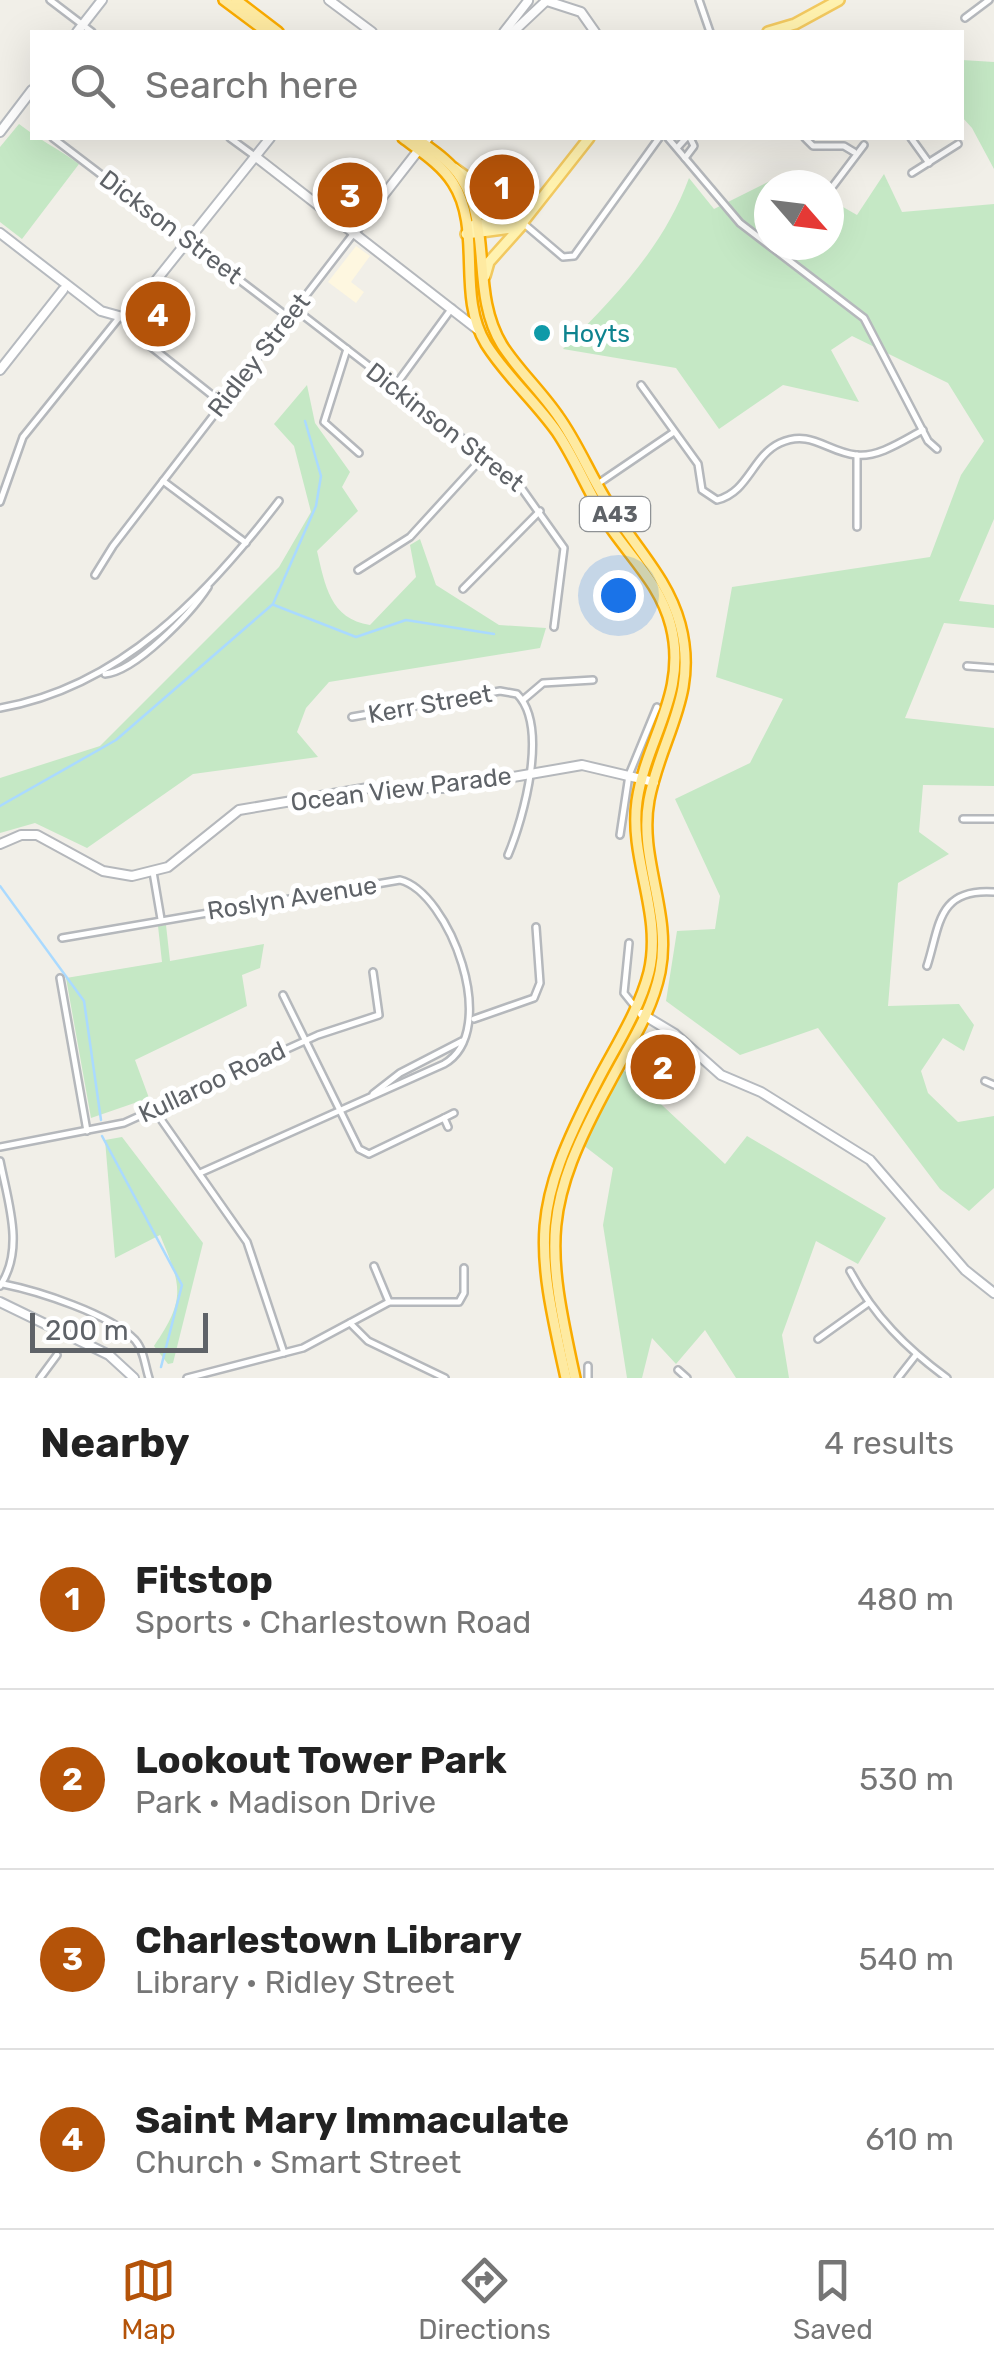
<!DOCTYPE html>
<meta charset="utf-8">
<style>
:root{--surface:#fff;--page:#f2f2f2;--text:#222;--muted:#767676;--line:#e0e0e0;--accent:#b45309}
body{margin:0;font-family:Rubik,sans-serif;background:var(--page);color:var(--text)}
.compass{position:absolute;left:754px;top:170px;width:90px;height:90px;border-radius:50%;background:var(--surface);box-shadow:0 10px 40px #0002;rotate:118deg}
.scale{position:absolute;left:30px;bottom:25px;width:178px;box-sizing:border-box;padding-left:10px;border:5px solid #5f6368;border-top:0;font-size:28px;line-height:35px;white-space:nowrap;color:#5f6368;-webkit-text-stroke:8px #fff;paint-order:stroke}
.you{position:absolute;left:618px;top:595px;width:35px;height:35px;margin:-25px;border:8px solid #fff;border-radius:50%;background:#1a73e8;box-shadow:0 0 0 15px #1a73e833}
.badge{display:grid;place-items:center;width:65px;height:65px;border-radius:50%;background:var(--accent);color:#fff;font-size:32px;font-weight:700}
.pin{position:absolute;translate:-50% -50%;border:5px solid #fff;box-shadow:0 2px 10px #0006}
.list{margin:0;padding:0;list-style:none}
h2{display:flex;justify-content:space-between;align-items:center;height:130px;margin:0;padding:0 40px;font-size:42px}
h2 small{font-size:32px;font-weight:400;color:var(--muted)}
.list li{display:grid;grid-template-columns:65px 1fr auto;gap:30px;align-items:center;box-sizing:border-box;height:180px;padding:0 40px;border-top:2px solid var(--line)}
.list b{display:block;font-size:38px;white-space:nowrap}
.list p{margin:0;font-size:32px;white-space:nowrap;color:var(--muted)}
.list em{font-size:32px;font-style:normal;color:var(--muted)}
.icon{flex:none;width:55px;height:55px;fill:none;stroke:currentColor;stroke-width:2;stroke-linecap:round;stroke-linejoin:round}
.map{position:relative;flex:none;width:994px;height:1378px;overflow:hidden}
.search{position:absolute;background:var(--surface);box-shadow:0 10px 40px #0002;left:30px;right:30px;top:30px;height:110px;display:flex;align-items:center;gap:25px;box-sizing:border-box;padding:0 35px;border-radius:0px;color:var(--muted);font-size:38px}
.sheet{height:850px;background:var(--surface)}
nav{display:flex;justify-content:space-around;align-items:center;box-sizing:border-box;height:140px;border-top:2px solid var(--line);background:var(--surface);font-size:28px;color:var(--muted)}
nav a{display:grid;justify-items:center;gap:5px}
nav .on{color:var(--accent)}
.map>svg:first-child{display:block}
.commercial{fill:#fef7e0}
.green{fill:#c5e8c5}
.lines{fill:none;stroke-linecap:round;stroke-linejoin:round}
.stream{stroke:#aadaff;stroke-width:2.5}
.minor-casing{stroke:#b5b8bc;stroke-width:10}
.tertiary-casing{stroke:#b5b8bc;stroke-width:12}
.secondary-casing{stroke:#b6babf;stroke-width:12}
.primary-casing{stroke:#f2c960;stroke-width:14}
.trunk-casing{stroke:#f9ab00;stroke-width:14}
.minor{stroke:#fff;stroke-width:5}
.tertiary{stroke:#fff;stroke-width:8}
.secondary{stroke:#fff;stroke-width:8}
.primary{stroke:#fff2af;stroke-width:9}
.trunk{stroke:#feeaa1;stroke-width:9}
.culture-dot{fill:#0f9aa8;stroke:#fff;stroke-width:4}
.labels{text-anchor:middle;dominant-baseline:central;stroke-width:10;stroke-linejoin:round;paint-order:stroke}
.shield{fill:#fff;stroke:#8f9295;stroke-width:2.5}
.shield-label{font-size:22px;font-weight:bold;fill:#5f6368}
.street-label{font-size:25px;fill:#5f6368;stroke:#fff}
.culture-label{font-size:25px;fill:#0d838f;stroke:#fff;text-anchor:start}
</style>
<div class="map">
<svg width="994" height="1378" viewBox="0 0 994 1378">
<rect width="100%" height="100%" fill="#f1efe8"/>
<!-- commercial -->
<polygon class="commercial" points="356,246 370,256 351,282 364,292 356,303 328,282"/>
<!-- green -->
<g class="green">
<polygon points="962,60 994,62 994,169 972,128 962,117"/>
<path d="M19 124C38 139 57 148 79 164L22 239 0 222V147Z"/>
<path d="M786 173 806 185H769V245H829V199L857 215 884 174 902 212 994 204V519L959 601 994 605V628L944 623 905 718 994 728V786L923 785 919 832 949 854 898 883 888 1006 959 1004 974 1025 964 1051 943 1038 921 1071 928 1093 958 1122 994 1116V1188L969 1211 940 1189 818 1028 740 1055 666 1001 677 931 715 929 720 896 675 799 750 763 783 699 716 677 732 587 930 557 961 475 984 441 948 383 852 336 831 350 859 402 783 385 719 429 676 368 563 349C615 297 663 248 689 178L714 209Z"/>
<path d="M307 385 315 423 350 472 342 487 358 511 317 551C325 585 330 619 370 625L416 577 410 545 420 539 436 585 499 625 546 628 540 648 329 682 306 708 297 732 318 757 193 774 87 848 35 823 0 833V778L100 746 279 567 311 512 294 446 274 424Z"/>
<polygon points="166,925 170,961 264,944 260,968 242,975 247,1006 135,1060 149,1098 91,1118 66,978 162,962 158,926"/>
<polygon points="651,1040 670,1049 681,1064 689,1061 692,1071 675,1093 648,1092 725,1164 747,1136 886,1218 858,1264 816,1241 782,1335 789,1378 736,1378 705,1330 676,1364 652,1338 642,1378 627,1378 603,1225 613,1168 583,1145 623,1070 630,1075"/>
<path d="M122 1137 203 1243 173 1363 168 1364 154 1346C187 1298 181 1285 160 1235L115 1258 105 1140Z"/>
</g>
<g class="lines">
<!-- stream -->
<g class="stream">
<polyline points="274,605 356,637 406,620 494,634"/>
<polyline points="0,806 116,740 273,604 316,506 321,476 305,421"/>
<polyline points="0,886 84,1001 101,1120"/>
<polyline points="102,1136 182,1285 161,1367"/>
</g>
<!-- minor casing -->
<g class="minor-casing">
<g id="minor">
<polyline points="50,0 92,32"/>
<polyline points="699,0 710,32"/>
<polyline points="965,18 989,0"/>
<polyline points="53,138 288,317"/>
<polyline points="230,138 256,157"/>
<polyline points="668,138 740,223 864,318 928,441 937,449"/>
<polyline points="805,138 813,146 844,146 854,152"/>
<polyline points="911,138 929,163"/>
<polyline points="677,148 686,138"/>
<polyline points="685,158 694,146 690,138"/>
<polyline points="912,173 958,144"/>
<polyline points="833,186 864,145"/>
<polyline points="523,223 563,257 574,256 659,138"/>
<polyline points="295,309 515,479 564,548 554,627"/>
<polyline points="126,318 130,330 222,403"/>
<polyline points="347,349 324,422 359,453"/>
<path d="M641 385 698 464 702 490 717 500C749 492 752 456 780 443 811 429 827 452 856 455 878 458 904 440 923 430"/>
<polyline points="395,386 452,308"/>
<polyline points="857,455 857,527"/>
<polyline points="163,481 246,543"/>
<polyline points="599,483 674,432"/>
<polyline points="0,502 23,437 118,319"/>
<polyline points="358,570 410,537 484,456"/>
<polyline points="95,575 113,546 354,233"/>
<polyline points="463,589 540,511"/>
<polyline points="967,666 994,668"/>
<path d="M105 674C136 671 191 613 208 587"/>
<polyline points="523,700 543,683 593,680"/>
<path d="M0 708C121 687 207 595 279 501"/>
<path d="M352 717 500 691 517 694C549 726 524 817 508 855"/>
<polyline points="963,819 994,819"/>
<polyline points="620,835 629,775 657,707"/>
<polyline points="153,872 161,919"/>
<path d="M62 938 400 880C449 892 502 1031 444 1064L200 1173"/>
<polyline points="629,943 624,993 636,1008"/>
<path d="M927 966C940 926 937 888 994 892"/>
<polyline points="60,978 87,1131"/>
<polyline points="283,995 359,1149 369,1154 444,1118 448,1127"/>
<polyline points="474,1019 534,998 540,983 536,927"/>
<polyline points="985,1081 994,1085"/>
<polyline points="373,1094 400,1073 462,1041"/>
<polyline points="153,1108 247,1242 284,1353"/>
<polyline points="444,1118 454,1113"/>
<polyline points="0,1147 124,1123 318,1035 379,1015 373,972"/>
<path d="M0 1161C8 1202 25 1249 0 1286"/>
<polyline points="374,1266 389,1302"/>
<path d="M850 1271C874 1316 906 1348 947 1378"/>
<path d="M3 1284C38 1291 110 1314 135 1340 144 1350 145 1366 149 1378"/>
<polyline points="350,1323 368,1341 445,1378"/>
<polyline points="818,1339 867,1304"/>
<polyline points="588,1366 588,1378"/>
<polyline points="678,1370 687,1378"/>
<polyline points="40,1378 57,1355"/>
<polyline points="187,1378 303,1348 389,1302 459,1302 464,1293 464,1268"/>
<polyline points="898,1378 916,1355"/>
</g>
</g>
<!-- tertiary casing -->
<g class="tertiary-casing">
<g id="tertiary">
<polyline points="329,0 372,32"/>
<polyline points="547,1 581,12 595,32"/>
<polyline points="504,32 528,1"/>
<polyline points="513,32 547,0"/>
<polyline points="256,157 477,329"/>
<polyline points="354,233 428,138"/>
<polyline points="0,844 21,835 37,835 103,871 132,876 168,867 239,810 368,788 450,788 582,765 654,782"/>
</g>
</g>
<!-- secondary casing -->
<g class="secondary-casing">
<g id="secondary">
<polyline points="77,32 102,0"/>
<polyline points="0,132 32,90"/>
<polyline points="0,233 101,311 126,318 270,138"/>
<polyline points="0,370 63,290"/>
<polyline points="642,1014 675,1034 721,1075 761,1092 870,1160 965,1270 994,1293"/>
<polyline points="0,1302 109,1355 134,1378"/>
</g>
</g>
<!-- primary casing -->
<g class="primary-casing">
<g id="primary">
<polyline points="768,32 795,24 839,0"/>
<polyline points="454,168 509,208 525,208"/>
<polyline points="474,225 514,220 534,199"/>
<polyline points="466,234 519,227 589,138"/>
<polyline points="485,276 489,262 522,225"/>
</g>
</g>
<!-- trunk casing -->
<g class="trunk-casing">
<g id="trunk">
<polyline points="224,0 267,32"/>
<polyline points="236,0 278,32"/>
<path d="M403 138C420 151 441 164 453 183 483 229 456 295 486 344 506 376 535 401 557 432 578 463 591 500 613 531 635 562 661 587 671 626 688 693 646 739 637 801 629 860 663 913 649 972 639 1011 615 1047 597 1082 531 1209 535 1240 566 1378"/>
<path d="M416 138C432 150 450 161 461 178 493 227 470 293 502 345 518 370 541 391 558 416 579 445 591 478 611 508 635 547 668 579 680 624 699 695 661 736 649 800 638 859 672 912 660 972 652 1012 629 1046 610 1082 542 1207 545 1241 575 1378"/>
</g>
</g>
<!-- minor -->
<use href="#minor" class="minor"/>
<!-- tertiary -->
<use href="#tertiary" class="tertiary"/>
<!-- secondary -->
<use href="#secondary" class="secondary"/>
<!-- primary -->
<use href="#primary" class="primary"/>
<!-- trunk -->
<use href="#trunk" class="trunk"/>
</g>
<!-- markers -->
<circle class="culture-dot" cx="542" cy="333" r="10"/>
<g class="labels">
<!-- shield labels -->
<rect class="shield" x="580" y="497" width="70" height="34" rx="8"/>
<g class="shield-label">
<text x="615" y="514">A43</text>
</g>
<!-- street labels -->
<g class="street-label">
<text transform="translate(171 227) rotate(37)">Dickson Street</text>
<text transform="translate(259 355) rotate(-52)">Ridley Street</text>
<text transform="translate(445 427) rotate(38)">Dickinson Street</text>
<text transform="translate(430 704) rotate(-10)">Kerr Street</text>
<text transform="translate(401 789) rotate(-7)">Ocean View Parade</text>
<text transform="translate(292 898) rotate(-9)">Roslyn Avenue</text>
<text transform="translate(212 1082) rotate(-25)">Kullaroo Road</text>
</g>
<!-- culture labels -->
<g class="culture-label">
<text x="562" y="333">Hoyts</text>
</g>
</g>
</svg>
<svg class="compass" viewBox="-18 -18 36 36"><path d="M0-13l5 13h-10z" fill="#e53935"/><path d="M0 13l5-13h-10z" fill="#767676"/></svg>
<div class="scale">200 m</div>
<div class="you"></div>
<div class="pin badge" style="left:502px;top:187px">1</div>
<div class="pin badge" style="left:663px;top:1067px">2</div>
<div class="pin badge" style="left:350px;top:195px">3</div>
<div class="pin badge" style="left:158px;top:314px">4</div>
<div class="search"><svg class="icon" aria-label="search" viewBox="0 0 24 24"><circle cx="10" cy="10" r="6"/><path d="M15 15l6 6"/></svg>Search here</div>
</div>
<section class="sheet">
<h2>Nearby<small>4 results</small></h2>
<ul class="list">
<li><span class="badge">1</span><div><b>Fitstop</b><p>Sports · Charlestown Road</p></div><em>480 m</em></li>
<li><span class="badge">2</span><div><b>Lookout Tower Park</b><p>Park · Madison Drive</p></div><em>530 m</em></li>
<li><span class="badge">3</span><div><b>Charlestown Library</b><p>Library · Ridley Street</p></div><em>540 m</em></li>
<li><span class="badge">4</span><div><b>Saint Mary Immaculate</b><p>Church · Smart Street</p></div><em>610 m</em></li>
</ul>
</section>
<nav>
<a class="on"><svg class="icon" aria-label="map" viewBox="0 0 24 24"><path d="M3 6l6-2 6 2 6-2v14l-6 2-6-2-6 2zM9 4v14M15 6v14"/></svg>Map</a>
<a><svg class="icon" aria-label="directions" viewBox="0 0 24 24"><path d="M12 3l9 9-9 9-9-9zM9 14v-3h6M13 9l2 2-2 2"/></svg>Directions</a>
<a><svg class="icon" aria-label="saved" viewBox="0 0 24 24"><path d="M7 4h10v16l-5-4-5 4z"/></svg>Saved</a>
</nav>
